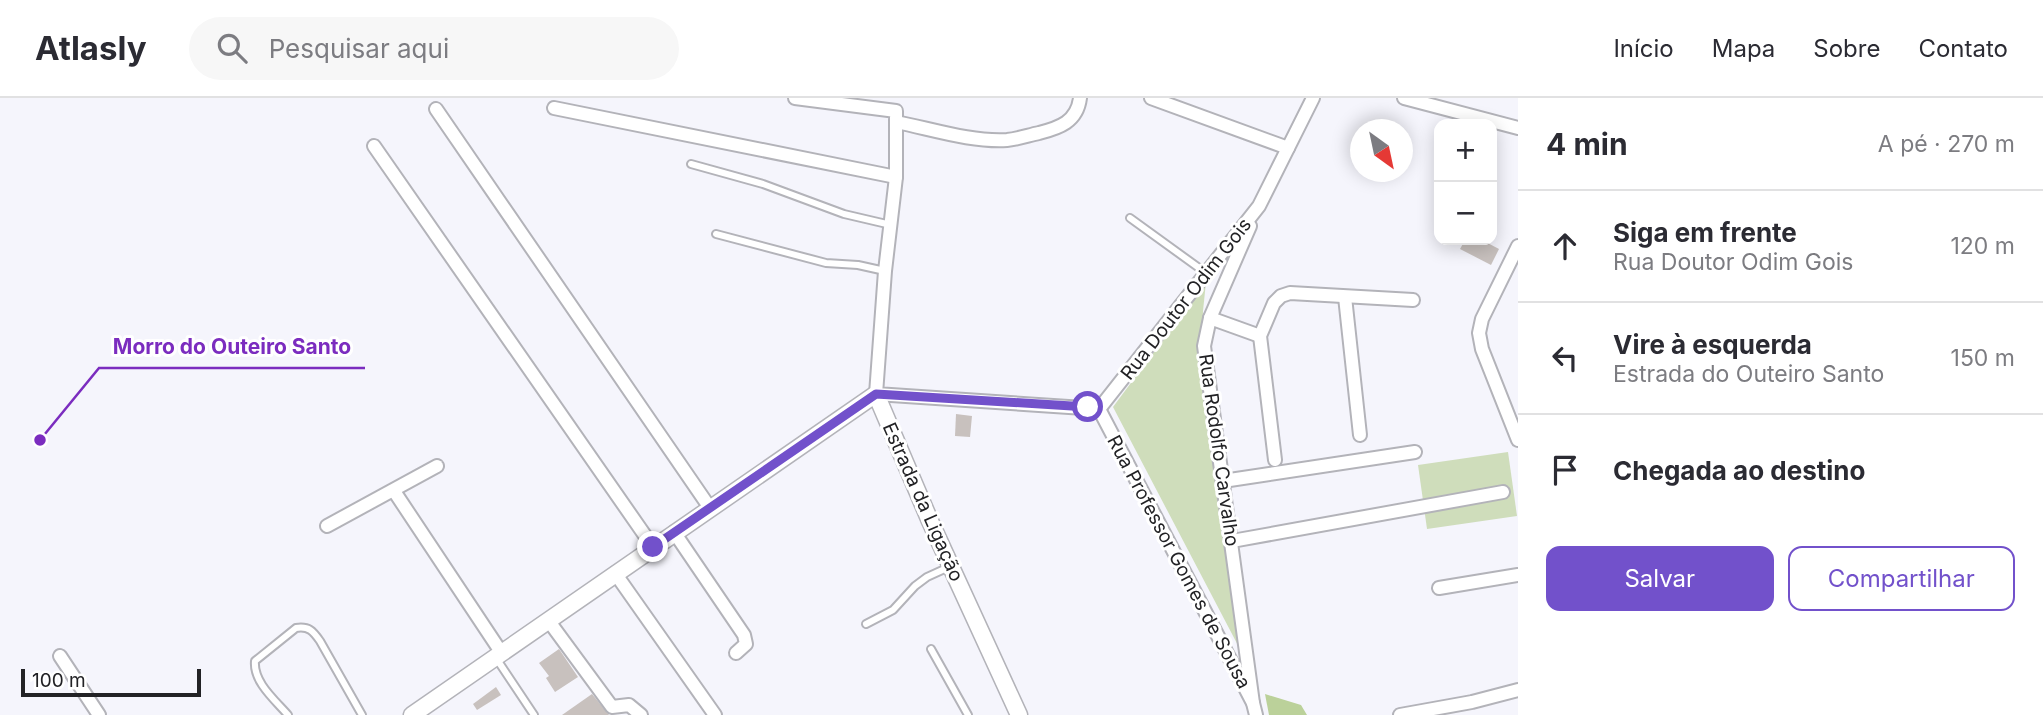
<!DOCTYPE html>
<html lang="pt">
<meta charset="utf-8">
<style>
:root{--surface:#fff;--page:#f7f7f7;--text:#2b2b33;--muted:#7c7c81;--line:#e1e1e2;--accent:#7251cb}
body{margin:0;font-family:Inter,sans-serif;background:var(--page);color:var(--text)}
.controls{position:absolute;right:21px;top:21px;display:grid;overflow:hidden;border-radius:14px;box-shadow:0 4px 18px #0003}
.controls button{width:63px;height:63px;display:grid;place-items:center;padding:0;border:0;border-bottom:2px solid var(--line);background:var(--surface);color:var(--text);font:35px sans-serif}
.compass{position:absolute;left:1350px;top:21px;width:63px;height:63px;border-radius:50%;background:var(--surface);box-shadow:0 4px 18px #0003;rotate:147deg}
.scale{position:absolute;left:21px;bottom:18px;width:180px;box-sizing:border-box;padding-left:7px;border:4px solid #222225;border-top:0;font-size:19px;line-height:24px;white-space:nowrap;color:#222225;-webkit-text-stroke:5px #fff;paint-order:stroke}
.stop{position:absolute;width:21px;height:21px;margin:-16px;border:5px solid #7251cb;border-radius:50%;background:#fff}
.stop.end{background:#7251cb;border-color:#fff;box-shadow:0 2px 7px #0008}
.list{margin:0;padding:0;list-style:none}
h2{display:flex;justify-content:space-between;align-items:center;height:91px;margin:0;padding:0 28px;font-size:30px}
h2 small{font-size:23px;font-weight:400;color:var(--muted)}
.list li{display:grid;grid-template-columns:46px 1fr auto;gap:21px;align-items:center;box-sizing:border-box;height:112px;padding:0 28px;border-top:2px solid var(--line)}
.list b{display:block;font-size:26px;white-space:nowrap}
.list p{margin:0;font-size:23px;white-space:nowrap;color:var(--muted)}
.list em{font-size:23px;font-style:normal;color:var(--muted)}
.actions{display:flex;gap:14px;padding:21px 28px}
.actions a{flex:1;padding:16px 0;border:2px solid var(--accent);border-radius:14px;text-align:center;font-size:24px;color:var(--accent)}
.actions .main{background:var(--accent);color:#fff}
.icon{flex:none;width:38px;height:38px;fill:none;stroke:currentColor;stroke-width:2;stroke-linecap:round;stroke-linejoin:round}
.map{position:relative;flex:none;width:1518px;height:617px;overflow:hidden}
header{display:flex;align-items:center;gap:42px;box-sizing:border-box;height:98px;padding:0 35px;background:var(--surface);border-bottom:2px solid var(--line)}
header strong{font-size:33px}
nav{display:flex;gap:38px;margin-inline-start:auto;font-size:24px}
.search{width:490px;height:63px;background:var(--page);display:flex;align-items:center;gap:18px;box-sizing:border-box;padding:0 24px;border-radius:38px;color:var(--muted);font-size:26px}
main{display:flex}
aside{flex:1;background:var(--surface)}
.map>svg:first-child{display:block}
.green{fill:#cfddbb}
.forest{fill:#bbd19a}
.building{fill:#c8c1be}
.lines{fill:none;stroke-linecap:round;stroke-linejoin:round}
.service-casing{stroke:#b3b3b9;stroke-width:10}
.minor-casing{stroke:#b3b3b9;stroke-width:16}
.tertiary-casing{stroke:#b3b3b9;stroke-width:19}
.service{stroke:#fff;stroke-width:6}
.minor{stroke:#fff;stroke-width:12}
.tertiary{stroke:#fff;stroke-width:16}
.route{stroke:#7251cb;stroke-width:9}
.labels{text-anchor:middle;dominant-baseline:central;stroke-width:6;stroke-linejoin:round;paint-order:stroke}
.street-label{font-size:19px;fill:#222225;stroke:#fff}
.leader{fill:none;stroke:#7b2cbf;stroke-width:2.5}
.callout-dot{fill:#7b2cbf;stroke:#fff;stroke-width:2.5}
.callout-label{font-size:21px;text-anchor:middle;font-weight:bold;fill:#7b2cbf;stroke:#fff;stroke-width:6;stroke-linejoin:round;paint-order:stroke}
</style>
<header>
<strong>Atlasly</strong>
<div class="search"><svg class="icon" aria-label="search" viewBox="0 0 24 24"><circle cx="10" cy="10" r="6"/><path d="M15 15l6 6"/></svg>Pesquisar aqui</div>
<nav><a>Início</a><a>Mapa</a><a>Sobre</a><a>Contato</a></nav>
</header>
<main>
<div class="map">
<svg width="1518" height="617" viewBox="0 0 1518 617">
<rect width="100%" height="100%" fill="#f5f5fc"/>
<!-- green -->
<g class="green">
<polygon points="1206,184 1203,213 1202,262 1242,555 1113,309"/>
<polygon points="1508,354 1517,418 1427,431 1418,367"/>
</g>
<!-- forest -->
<polygon class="forest" points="1265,596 1301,607 1307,617 1269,617"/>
<!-- building -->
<g class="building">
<polygon points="1465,142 1482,142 1499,151 1491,167 1460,151"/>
<polygon points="956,316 972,318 970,339 955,338"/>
<polygon points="559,551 578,579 555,594 546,580 549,578 539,565"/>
<polygon points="496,589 501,597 477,612 473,606"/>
<polygon points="592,596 609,617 562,617"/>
</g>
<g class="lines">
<!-- service casing -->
<g class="service-casing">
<g id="service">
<polyline points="691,66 763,86 844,116 891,127"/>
<polyline points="1130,120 1206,175"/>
<polyline points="716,136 826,165 858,167 885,173"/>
<polyline points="866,526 893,512 915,488 927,479 949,469"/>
<polyline points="931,551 968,617"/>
<polyline points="496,560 534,617"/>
<path d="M288 617C275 602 253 584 255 563L296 530C309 528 313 533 320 543L362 617"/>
</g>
</g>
<!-- minor casing -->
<g class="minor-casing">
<g id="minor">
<polyline points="795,0 896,13 896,79 885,173 876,296 1099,311 1259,108 1313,0"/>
<polyline points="1151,0 1288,50"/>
<polyline points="1404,0 1518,30"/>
<polyline points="554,10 896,79"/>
<polyline points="436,11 710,410"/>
<path d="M896 24C932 31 970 44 1007 42 1018 41 1029 37 1039 35 1059 30 1077 24 1080 0"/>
<polyline points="374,48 653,449"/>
<polyline points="1250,128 1210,220 1204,248 1253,605"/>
<polyline points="1518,148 1482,221 1479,235 1482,251 1518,342"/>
<polyline points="1345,199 1360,337"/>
<polyline points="1210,220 1260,238"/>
<polyline points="1099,311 1253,605 1256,617"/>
<polyline points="1275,362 1260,238 1274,205 1281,198 1290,195 1413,202"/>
<polyline points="1223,383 1415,354"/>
<polyline points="394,393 501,554"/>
<polyline points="327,428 437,368"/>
<polyline points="674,434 744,537 746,546 736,555"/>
<polyline points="1232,443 1503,394"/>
<polyline points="615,475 715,617"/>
<polyline points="1439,490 1518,477"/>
<polyline points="548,522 612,609 629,607 641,617"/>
<polyline points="60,558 99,617"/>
<polyline points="1400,617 1472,604 1518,592"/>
</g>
</g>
<!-- tertiary casing -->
<g class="tertiary-casing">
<polyline id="tertiary" points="412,617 876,296 930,423 1019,617"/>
</g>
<!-- service -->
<use href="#service" class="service"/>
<!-- minor -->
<use href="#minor" class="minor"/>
<!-- tertiary -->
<use href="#tertiary" class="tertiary"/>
</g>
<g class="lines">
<!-- route -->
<polyline class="route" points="653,449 876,296 1088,309"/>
</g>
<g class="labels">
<!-- street labels -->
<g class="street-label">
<text transform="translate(1186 201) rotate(-52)">Rua Doutor Odim Gois</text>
<text transform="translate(1219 352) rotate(82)">Rua Rodolfo Carvalho</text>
<text transform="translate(923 404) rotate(66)">Estrada da Ligação</text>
<text transform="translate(1179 464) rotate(62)">Rua Professor Gomes de Sousa</text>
</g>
</g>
<!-- callouts -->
<path class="leader" d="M40 342L99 270H365"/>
<circle class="callout-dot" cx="40" cy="342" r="7"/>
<g class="callout-label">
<text x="232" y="256">Morro do Outeiro Santo</text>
</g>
</svg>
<div class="controls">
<button>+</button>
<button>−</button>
</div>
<svg class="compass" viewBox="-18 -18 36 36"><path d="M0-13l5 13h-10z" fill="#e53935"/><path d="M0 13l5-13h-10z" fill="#7c7c81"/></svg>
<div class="scale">100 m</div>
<div class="stop" style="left:1088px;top:309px"></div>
<div class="stop end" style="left:653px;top:449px"></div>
</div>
<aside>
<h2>4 min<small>A pé · 270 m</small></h2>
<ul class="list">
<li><svg class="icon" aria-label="ahead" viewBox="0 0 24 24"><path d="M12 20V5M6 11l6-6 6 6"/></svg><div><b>Siga em frente</b><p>Rua Doutor Odim Gois</p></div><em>120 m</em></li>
<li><svg class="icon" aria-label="left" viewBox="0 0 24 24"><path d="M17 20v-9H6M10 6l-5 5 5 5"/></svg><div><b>Vire à esquerda</b><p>Estrada do Outeiro Santo</p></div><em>150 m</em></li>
<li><svg class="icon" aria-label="arrive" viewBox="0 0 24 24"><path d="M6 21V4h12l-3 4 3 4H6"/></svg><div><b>Chegada ao destino</b></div></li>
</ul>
<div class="actions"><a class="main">Salvar</a><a>Compartilhar</a></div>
</aside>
</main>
